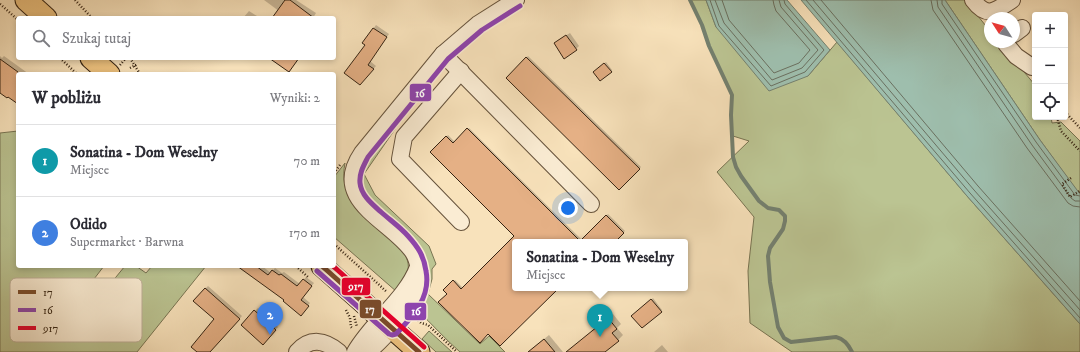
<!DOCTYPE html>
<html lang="pl">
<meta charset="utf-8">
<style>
:root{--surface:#fff;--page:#f2f2f3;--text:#2b2b33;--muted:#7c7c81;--line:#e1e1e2;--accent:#ea580c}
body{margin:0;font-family:"IM FELL DW Pica",serif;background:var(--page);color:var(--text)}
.controls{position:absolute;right:12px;top:12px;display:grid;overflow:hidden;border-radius:4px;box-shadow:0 2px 6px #0003}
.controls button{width:36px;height:36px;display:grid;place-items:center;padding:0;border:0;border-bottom:1px solid var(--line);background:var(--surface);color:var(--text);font:20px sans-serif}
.compass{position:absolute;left:984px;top:12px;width:36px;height:36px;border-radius:50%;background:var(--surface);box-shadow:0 2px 6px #0003;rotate:306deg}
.you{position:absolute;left:568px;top:208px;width:14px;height:14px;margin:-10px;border:3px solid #fff;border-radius:50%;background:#1a73e8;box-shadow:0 0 0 6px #1a73e833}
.badge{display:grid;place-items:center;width:26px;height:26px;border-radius:50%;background:var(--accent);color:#fff;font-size:13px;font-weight:700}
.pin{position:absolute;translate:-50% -33px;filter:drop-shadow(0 1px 2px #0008)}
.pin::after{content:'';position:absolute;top:21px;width:14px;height:12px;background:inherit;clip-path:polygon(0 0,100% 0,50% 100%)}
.popup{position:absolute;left:512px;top:239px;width:176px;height:52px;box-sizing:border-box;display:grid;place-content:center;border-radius:4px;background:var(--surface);filter:drop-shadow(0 1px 3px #0005);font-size:13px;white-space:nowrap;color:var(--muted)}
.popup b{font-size:15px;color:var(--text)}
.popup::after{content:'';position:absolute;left:50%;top:100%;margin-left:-8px;border:8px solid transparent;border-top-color:var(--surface)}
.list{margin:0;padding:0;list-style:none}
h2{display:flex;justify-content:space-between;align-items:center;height:52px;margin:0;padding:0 16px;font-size:17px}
h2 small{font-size:13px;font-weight:400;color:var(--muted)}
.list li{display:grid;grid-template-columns:26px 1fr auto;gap:12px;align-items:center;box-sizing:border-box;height:72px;padding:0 16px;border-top:1px solid var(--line)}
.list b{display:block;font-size:15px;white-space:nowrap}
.list p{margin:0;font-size:13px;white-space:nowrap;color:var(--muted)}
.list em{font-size:13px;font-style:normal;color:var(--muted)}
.icon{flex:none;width:22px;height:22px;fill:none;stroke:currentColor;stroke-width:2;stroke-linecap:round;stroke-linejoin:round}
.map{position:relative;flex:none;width:1080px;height:352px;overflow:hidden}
.search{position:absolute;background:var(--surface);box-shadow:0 2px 6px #0003;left:16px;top:16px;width:320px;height:44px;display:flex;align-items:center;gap:10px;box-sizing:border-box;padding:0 14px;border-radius:4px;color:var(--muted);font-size:15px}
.panel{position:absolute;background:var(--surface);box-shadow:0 2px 6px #0003;left:16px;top:72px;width:320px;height:196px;border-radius:4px}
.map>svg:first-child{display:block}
.green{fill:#bbc492;stroke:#787452}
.water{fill:#9ebead;stroke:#74806f}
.shadow{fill:#0003}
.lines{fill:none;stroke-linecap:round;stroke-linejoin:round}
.shore{stroke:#6a7060;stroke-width:1}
.stream{stroke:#74806f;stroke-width:4}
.building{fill:#e5b085;stroke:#352312}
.minor-casing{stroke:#66533c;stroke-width:18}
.major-casing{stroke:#352312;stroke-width:23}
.path{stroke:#352312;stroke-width:2.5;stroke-dasharray:1 2;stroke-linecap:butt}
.minor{stroke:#faecd3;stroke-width:16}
.major{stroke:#ecc17e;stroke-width:21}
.bus-1-casing{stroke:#faecd3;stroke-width:8}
.bus-2-casing{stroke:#faecd3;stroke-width:8}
.bus-3-casing{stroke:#faecd3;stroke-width:8}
.bus-1{stroke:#7a4b2a;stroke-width:5}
.bus-2{stroke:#8e44ad;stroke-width:5}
.bus-3{stroke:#e4002b;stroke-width:5}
.key{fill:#faecd3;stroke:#bfb099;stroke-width:1}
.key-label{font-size:11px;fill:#352312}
.line-badge{stroke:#faecd3;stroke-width:1.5}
.badge-label{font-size:11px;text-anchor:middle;font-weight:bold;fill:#fff}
</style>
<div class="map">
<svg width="1080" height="352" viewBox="0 0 1080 352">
<rect width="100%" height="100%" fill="#f8e2bb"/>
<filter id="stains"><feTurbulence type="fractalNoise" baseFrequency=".005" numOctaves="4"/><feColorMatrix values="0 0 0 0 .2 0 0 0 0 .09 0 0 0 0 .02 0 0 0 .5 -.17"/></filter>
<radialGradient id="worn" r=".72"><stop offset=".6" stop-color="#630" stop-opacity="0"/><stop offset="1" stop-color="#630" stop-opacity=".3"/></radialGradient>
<!-- green -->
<g class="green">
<polygon points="690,0 706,0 716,27 808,76 837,42 967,196 1080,324 1080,352 792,352 750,323 748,271 754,217 717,172 749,141 733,136 731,115 732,95 709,46 702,25"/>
<polygon points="945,0 965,0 990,31 990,42 999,42 1035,85 1035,117 1051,117 1052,123 1061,122 1080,141 1080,195 1040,140"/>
<path d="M398 121 400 122 364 174 375 195 429 246 436 264 432 269V279L428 294 480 344 489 336 505 352H460C445 339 432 324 418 311V308L420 305 417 303C431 279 433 270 418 246L365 195 361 181 362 170 367 161Z"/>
<polygon points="18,131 18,266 104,266 54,331 66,338 125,266 136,266 146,273 152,266 206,266 137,352 0,352 0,133"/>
<path d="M345 163C333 223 414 236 408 270 407 278 401 286 397 292L334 237V177Z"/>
<polygon points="429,331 452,352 436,352 422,339"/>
</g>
<!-- water -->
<g class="water">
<polygon points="706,0 787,0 830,50 808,76 769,91 716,27"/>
<polygon points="801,0 945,0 1040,140 1080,194 1080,324 967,196"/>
</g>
<!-- shadow -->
<g class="shadow">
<polygon points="264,0 296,0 316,13 313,18 294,18 283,14"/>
<polygon points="249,11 257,16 255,18 243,18"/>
<polygon points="376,25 389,34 370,61 376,66 363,80 366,45 363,43"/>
<polygon points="570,33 579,46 576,49 558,40"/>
<polygon points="0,56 2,58 4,56 29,74 18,74 18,102 0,92"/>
<polygon points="528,56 641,167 619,189 507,78"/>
<polygon points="606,62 612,70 611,72 594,72"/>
<polygon points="469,128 582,240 608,214 625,231 614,242 515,242 515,288 557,288 488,333 445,290 455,280 463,288 515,236 432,152 448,135 455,142"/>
<polygon points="240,266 262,266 271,273 275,268 282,273 284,272 300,284 306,277 314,283 303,297 310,303 303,312"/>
<polygon points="208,286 242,316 209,352 198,352 215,319 205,289"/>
<polygon points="653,298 662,310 642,327 633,316"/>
<polygon points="258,308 278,327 263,343 242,324"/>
<polygon points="613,314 621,324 617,328 623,335 618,340 603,352 567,352"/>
<polygon points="549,335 563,352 529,352 532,349"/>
<polygon points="662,345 668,352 654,352"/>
</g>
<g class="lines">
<!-- shore -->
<g class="shore">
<polyline points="710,0 719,26 771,86 805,72 824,50 785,4 784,0"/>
<polyline points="715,0 724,23 772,80 802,68 818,50 781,7 779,0"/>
<polyline points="722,0 729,20 774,73 799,63 810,50 776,11 774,5 773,0"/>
<polyline points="806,0 970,193 1080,318"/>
<polyline points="813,0 974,190 1080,310"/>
<polyline points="821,0 978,186 1080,301"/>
<polyline points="931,0 933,10 1027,148 1068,203 1073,206 1080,207"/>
<polyline points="937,0 938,7 1032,145 1071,198 1075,201 1080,201"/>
<polyline points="942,0 942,4 1036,142 1075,195 1080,196"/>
</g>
<!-- stream -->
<path class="stream" d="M690 0 702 25 709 46 732 95 731 115 733 157 736 167 741 176 759 201 768 208 779 210 785 216V221L783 229 770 248 768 256 770 282 778 327 784 338 791 342 836 337C844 339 848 344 852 352"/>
</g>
<!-- building -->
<g class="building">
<polygon points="285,0 290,0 314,18 272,18"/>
<polygon points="373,28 387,37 368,65 374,69 360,85 344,73 365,45 362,43"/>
<polygon points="566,35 577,50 564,59 554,43"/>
<polygon points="526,57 640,169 619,190 506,78"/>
<polygon points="269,58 299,58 289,72"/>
<polygon points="0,59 18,72 18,104 8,97 7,98 0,93"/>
<polygon points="604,63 612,72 600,81 593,72"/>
<polygon points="467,128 580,241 606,215 624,233 615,242 515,242 515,288 559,288 500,346 488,334 480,343 438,302 447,294 443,290 453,280 461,289 514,236 430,152 446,136 453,143"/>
<polygon points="237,266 256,266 268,275 272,270 279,275 281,274 297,286 303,279 312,286 301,300 309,306 301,316 283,301 284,300"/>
<polygon points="205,288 240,319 210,352 197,352 191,347 214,319 193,301"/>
<polygon points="651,299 662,312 642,328 631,316"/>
<polygon points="254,310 276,330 263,345 241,325"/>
<polygon points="608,318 617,329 612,333 619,341 605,352 566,352"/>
<polygon points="544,339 555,352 528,352"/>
</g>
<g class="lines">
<!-- minor casing -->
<g class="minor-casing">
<g id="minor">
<path d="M973 0C987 19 995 11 1012 0"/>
<polyline points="1014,34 1022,28"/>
<polyline points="1006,44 1016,56 1032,67"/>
<polyline points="443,54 591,204"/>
<polyline points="461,222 400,159 404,137 461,71"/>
<path d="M297 352C310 337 325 340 339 352"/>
<path d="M355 352C373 321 406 299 418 267"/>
<path d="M367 352C381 343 392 327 403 315 408 309 413 302 417 295 421 287 421 280 420 272 418 264 417 258 413 252 391 220 329 201 362 153L443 54 478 24 516 0"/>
</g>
</g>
<!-- major casing -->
<g class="major-casing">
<g id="major">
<polyline points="26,0 46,18"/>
<polyline points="91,58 109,74"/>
<polyline points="322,266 419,352"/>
</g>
</g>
<!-- path -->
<g class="path">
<polyline points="75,0 92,18"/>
<polyline points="0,4 18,20"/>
<polyline points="60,58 77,74"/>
<polyline points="130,58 140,74"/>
<polyline points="120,65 126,58"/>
<polyline points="130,68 138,64"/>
<polyline points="1065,112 1080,128"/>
<polyline points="1057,117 1061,131 1080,151"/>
<polyline points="334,173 340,165"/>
<polyline points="1071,178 1062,184 1070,197 1080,191"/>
<polyline points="334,244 387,292"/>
<polyline points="296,266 309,278"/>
<polyline points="346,310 350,318 351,327 353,329"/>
<polyline points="354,316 357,327"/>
<polyline points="416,318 421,323 428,325 457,352"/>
</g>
<!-- minor -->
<use href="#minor" class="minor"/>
<!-- major -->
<use href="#major" class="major"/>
<!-- bus-1 casing -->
<g class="bus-1-casing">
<polyline id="bus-1" points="322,266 419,352"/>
</g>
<!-- bus-2 casing -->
<g class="bus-2-casing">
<path id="bus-2" d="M317 271 389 334 392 335 396 334C414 315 431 297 426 271 424 256 418 247 408 236 400 227 390 220 381 212 372 204 361 195 360 183 359 173 364 165 368 157L448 59 482 30 520 6"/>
</g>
<!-- bus-3 casing -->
<g class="bus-3-casing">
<polyline id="bus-3" points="333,266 424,347"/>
</g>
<!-- bus-1 -->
<use href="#bus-1" class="bus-1"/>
<!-- bus-2 -->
<use href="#bus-2" class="bus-2"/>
<!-- bus-3 -->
<use href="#bus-3" class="bus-3"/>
</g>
<!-- legend -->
<rect x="10" y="278" width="132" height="64" rx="6" class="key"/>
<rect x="18" y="290" width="18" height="4" fill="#7a4b2a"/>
<rect x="18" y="308" width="18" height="4" fill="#8e44ad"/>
<rect x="18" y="326" width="18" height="4" fill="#e4002b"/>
<g class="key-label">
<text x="43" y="296">17</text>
<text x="43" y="314">16</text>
<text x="43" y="332">917</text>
</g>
<g class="line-badge">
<rect x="409" y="83" width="23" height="19" rx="4" fill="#8e44ad"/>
<rect x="341" y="277" width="30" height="19" rx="4" fill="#e4002b"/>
<rect x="359" y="299" width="23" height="20" rx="4" fill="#7a4b2a"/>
<rect x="404" y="302" width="23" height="19" rx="4" fill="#8e44ad"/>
</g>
<g class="badge-label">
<text x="420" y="97">16</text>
<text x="356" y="290">917</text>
<text x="370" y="313">17</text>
<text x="416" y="315">16</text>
</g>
<rect width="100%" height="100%" filter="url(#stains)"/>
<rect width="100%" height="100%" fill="url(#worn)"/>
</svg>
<div class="controls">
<button>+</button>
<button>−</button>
<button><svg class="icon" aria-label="locate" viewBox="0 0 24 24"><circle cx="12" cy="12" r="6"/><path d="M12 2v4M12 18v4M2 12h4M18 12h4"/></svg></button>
</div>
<svg class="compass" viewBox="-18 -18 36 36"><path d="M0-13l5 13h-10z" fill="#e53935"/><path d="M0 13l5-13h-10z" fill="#7c7c81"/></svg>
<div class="you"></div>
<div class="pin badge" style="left:600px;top:337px;background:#0f9aa8">1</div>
<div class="popup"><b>Sonatina - Dom Weselny</b>Miejsce</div>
<div class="pin badge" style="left:270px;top:335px;background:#3f7fe0">2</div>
<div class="search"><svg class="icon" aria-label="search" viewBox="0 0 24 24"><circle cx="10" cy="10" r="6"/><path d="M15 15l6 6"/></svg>Szukaj tutaj</div>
<section class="panel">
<h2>W pobliżu<small>Wyniki: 2</small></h2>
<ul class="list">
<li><span class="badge" style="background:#0f9aa8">1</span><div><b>Sonatina - Dom Weselny</b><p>Miejsce</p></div><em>70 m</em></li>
<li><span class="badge" style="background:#3f7fe0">2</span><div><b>Odido</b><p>Supermarket · Barwna</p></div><em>170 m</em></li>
</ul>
</section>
</div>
